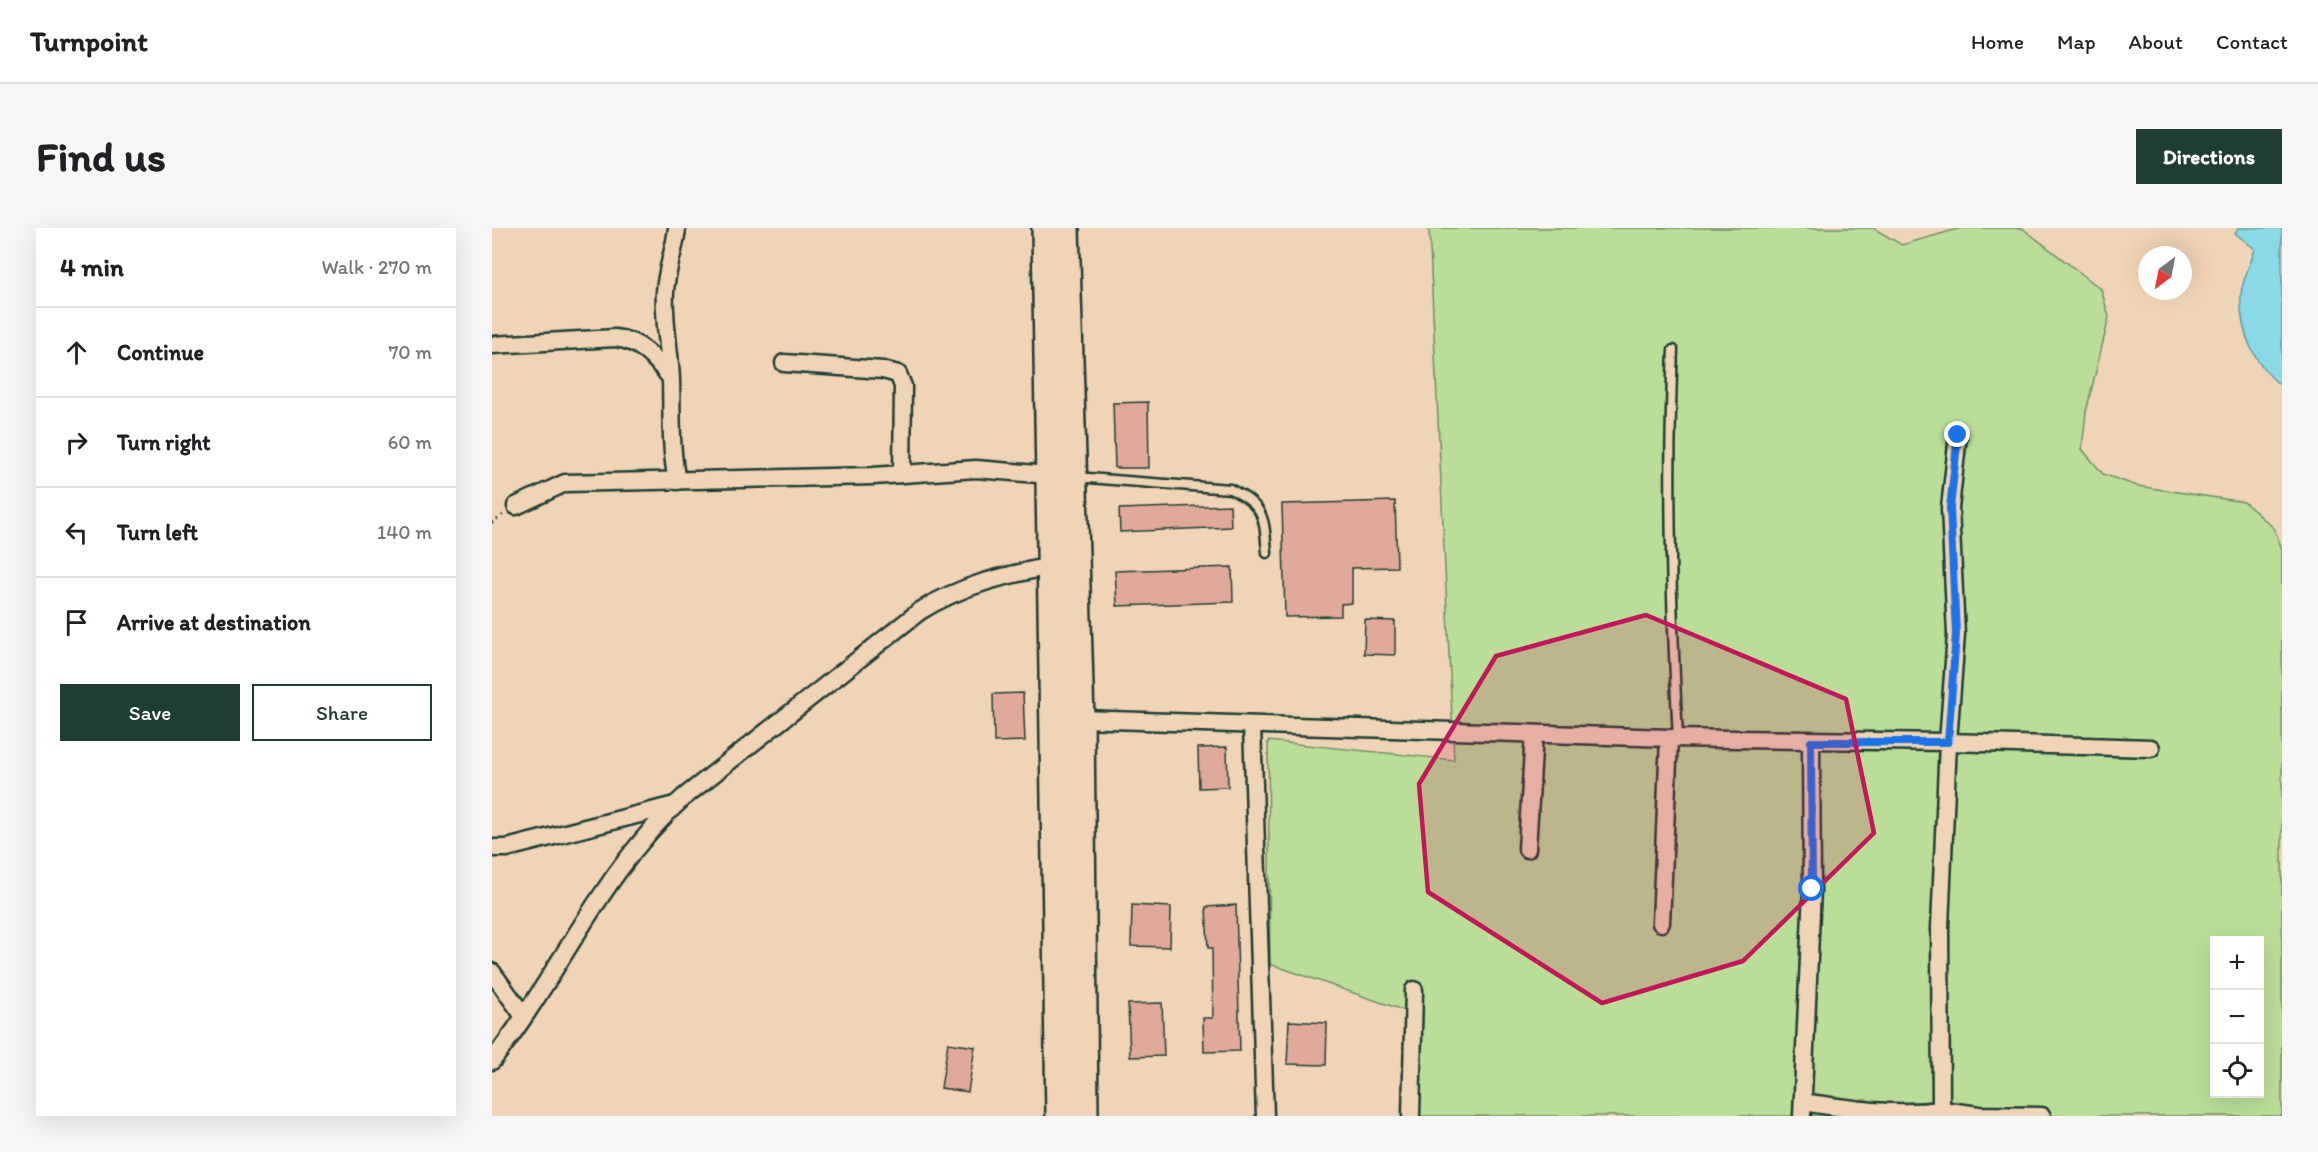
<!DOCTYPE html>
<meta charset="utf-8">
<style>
:root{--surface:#fff;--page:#f6f6f6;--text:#202124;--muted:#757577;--line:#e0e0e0;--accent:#1f3d34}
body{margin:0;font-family:Itim,sans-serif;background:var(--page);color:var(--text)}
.controls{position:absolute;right:18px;bottom:18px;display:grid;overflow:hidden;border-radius:0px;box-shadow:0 6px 24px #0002}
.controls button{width:54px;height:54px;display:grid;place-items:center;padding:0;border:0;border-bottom:2px solid var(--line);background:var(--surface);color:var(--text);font:30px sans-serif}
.compass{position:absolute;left:1646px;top:18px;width:54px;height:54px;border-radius:50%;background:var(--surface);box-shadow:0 6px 24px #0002;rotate:212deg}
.stop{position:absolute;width:18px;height:18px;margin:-14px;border:4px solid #1a73e8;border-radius:50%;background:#fff}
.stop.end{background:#1a73e8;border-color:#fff;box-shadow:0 2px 6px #0008}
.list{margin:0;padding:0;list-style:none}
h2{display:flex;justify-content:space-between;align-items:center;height:78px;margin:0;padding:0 24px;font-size:26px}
h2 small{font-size:20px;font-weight:400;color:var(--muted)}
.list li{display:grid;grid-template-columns:39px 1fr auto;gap:18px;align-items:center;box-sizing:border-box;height:90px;padding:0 24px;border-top:2px solid var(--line)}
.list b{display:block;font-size:22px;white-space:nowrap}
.list em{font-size:20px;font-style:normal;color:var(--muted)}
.actions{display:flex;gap:12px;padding:18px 24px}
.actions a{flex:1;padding:14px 0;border:2px solid var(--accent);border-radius:0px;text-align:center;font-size:21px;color:var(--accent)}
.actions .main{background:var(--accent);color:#fff}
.icon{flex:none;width:33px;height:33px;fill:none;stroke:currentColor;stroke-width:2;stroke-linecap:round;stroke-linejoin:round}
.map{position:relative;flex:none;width:1790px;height:888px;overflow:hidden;border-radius:0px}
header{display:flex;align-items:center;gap:36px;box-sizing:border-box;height:84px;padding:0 30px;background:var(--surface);border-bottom:2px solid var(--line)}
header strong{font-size:28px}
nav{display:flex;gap:33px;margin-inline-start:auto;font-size:21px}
.intro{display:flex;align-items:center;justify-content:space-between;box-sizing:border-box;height:144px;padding:0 36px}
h1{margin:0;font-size:42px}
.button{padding:15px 27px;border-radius:0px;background:var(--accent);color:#fff;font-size:21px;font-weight:700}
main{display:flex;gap:36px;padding:0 36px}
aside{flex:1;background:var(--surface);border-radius:0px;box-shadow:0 6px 24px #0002}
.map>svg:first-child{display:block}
.green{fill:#bade98;stroke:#6c8e66;stroke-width:1.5;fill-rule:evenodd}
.water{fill:#89d9e6;stroke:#5f9b9f;stroke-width:1.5}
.building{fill:#e1a99b;stroke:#1f3d34;stroke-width:1.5}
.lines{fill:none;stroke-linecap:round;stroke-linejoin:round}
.service-casing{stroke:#1f3d34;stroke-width:13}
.minor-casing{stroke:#1f3d34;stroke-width:21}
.trunk-casing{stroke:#1f3d34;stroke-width:32}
.path{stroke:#1f3d34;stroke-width:2;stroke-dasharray:1.5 4.5;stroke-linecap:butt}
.service{stroke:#f0d4b7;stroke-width:8}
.minor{stroke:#f0d4b7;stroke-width:16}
.trunk{stroke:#f0d4b7;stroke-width:27}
.route{stroke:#1a73e8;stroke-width:8}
.marked{fill:#c2185b;fill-opacity:0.2;stroke:#c2185b;stroke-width:4.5;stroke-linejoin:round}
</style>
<header>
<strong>Turnpoint</strong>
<nav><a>Home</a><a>Map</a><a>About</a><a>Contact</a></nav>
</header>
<div class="intro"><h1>Find us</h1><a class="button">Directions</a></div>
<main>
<aside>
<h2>4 min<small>Walk · 270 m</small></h2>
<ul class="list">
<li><svg class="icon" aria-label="ahead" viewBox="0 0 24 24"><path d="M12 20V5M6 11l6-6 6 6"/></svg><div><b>Continue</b></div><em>70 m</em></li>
<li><svg class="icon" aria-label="right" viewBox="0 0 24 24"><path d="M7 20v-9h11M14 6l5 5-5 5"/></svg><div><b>Turn right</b></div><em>60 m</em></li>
<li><svg class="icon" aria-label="left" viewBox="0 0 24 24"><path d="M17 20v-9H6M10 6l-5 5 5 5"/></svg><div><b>Turn left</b></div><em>140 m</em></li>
<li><svg class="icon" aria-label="arrive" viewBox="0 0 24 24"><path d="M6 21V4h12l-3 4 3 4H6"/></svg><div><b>Arrive at destination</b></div></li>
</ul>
<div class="actions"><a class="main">Save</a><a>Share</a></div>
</aside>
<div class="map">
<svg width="1790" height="888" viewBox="0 0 1790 888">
<rect width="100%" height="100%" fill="#f0d4b7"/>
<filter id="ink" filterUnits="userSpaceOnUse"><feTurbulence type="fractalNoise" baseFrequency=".0167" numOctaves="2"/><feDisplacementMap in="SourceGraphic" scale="12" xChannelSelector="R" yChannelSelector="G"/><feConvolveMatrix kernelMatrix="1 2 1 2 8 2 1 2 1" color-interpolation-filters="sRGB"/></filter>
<g filter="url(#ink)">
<!-- green -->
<path class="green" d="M937 0H1381L1410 17 1469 0H1530L1609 61 1617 89 1594 184 1590 221 1611 246 1645 258 1752 274 1782 300 1790 321V888H925L931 789 778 736 776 513 962 532ZM1722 712H1768V866H1722Z"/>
<!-- water -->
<path class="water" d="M1746 0H1790V159C1762 136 1747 104 1749 67 1750 52 1759 36 1763 21L1743 5Z"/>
<!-- building -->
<g class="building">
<polygon points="656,174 657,240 623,240 621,175"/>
<polygon points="903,273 905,339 860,340 860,375 849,376 849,388 793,389 790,276"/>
<polygon points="738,277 739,299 628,304 627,281"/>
<polygon points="740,339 741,374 625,378 623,343"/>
<polygon points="873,392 903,393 903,427 872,426"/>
<polygon points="531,465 533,513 502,514 501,466"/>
<polygon points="735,519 736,559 707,560 706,520"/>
<polygon points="640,677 679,679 678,719 639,718"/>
<polygon points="744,677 748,823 712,824 711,790 721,790 720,720 716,720 714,679"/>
<polygon points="670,775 672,828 638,829 636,776"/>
<polygon points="797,793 835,795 834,837 795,836"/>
<polygon points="456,815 483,819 476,864 449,860"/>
</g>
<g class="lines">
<!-- service casing -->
<g class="service-casing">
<g id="service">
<path d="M1181 122C1175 251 1179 381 1186 510"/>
<path d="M583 249 738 261C773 278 772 289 775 325"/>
</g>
</g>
<!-- minor casing -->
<g class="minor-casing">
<g id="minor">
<path d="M185 0C183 22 174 42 173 64 171 93 178 122 179 152 180 186 178 219 185 253"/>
<path d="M0 117 123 110C149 113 162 129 178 149"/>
<polyline points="292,135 391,142 406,146 411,158 410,246"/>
<polyline points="1466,207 1458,280 1464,406 1456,514 1659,520"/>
<polyline points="24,278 73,255 381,248 484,241 558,247"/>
<polyline points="588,491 1177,510 1456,514 1448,699 1449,882 1487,887 1550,888"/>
<polyline points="760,497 773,888"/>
<polyline points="0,620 15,620 183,577"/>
<polyline points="1035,621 1042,506"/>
<polyline points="1169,695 1177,510"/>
<polyline points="0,744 31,787"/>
<path d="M0 833C67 748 110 642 192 569L428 383C473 355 516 347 568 336"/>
<path d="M1311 874C1357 881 1402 888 1449 882"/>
<polyline points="919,888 922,762"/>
<polyline points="1310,888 1320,661 1319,514"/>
</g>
</g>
<!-- trunk casing -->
<g class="trunk-casing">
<g id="trunk">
<polyline points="554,0 568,888"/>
<polyline points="573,0 588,491 592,888"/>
</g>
</g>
<!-- path -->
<polyline class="path" points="0,295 12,286"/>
<!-- service -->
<use href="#service" class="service"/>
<!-- minor -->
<use href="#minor" class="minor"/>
<!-- trunk -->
<use href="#trunk" class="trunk"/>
</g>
</g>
<g class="lines" filter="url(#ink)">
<!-- route -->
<polyline class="route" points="1320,661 1319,514 1456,514 1464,406 1458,280 1466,207"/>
</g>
<!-- marked area -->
<path class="marked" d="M1154 387 1354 471 1382 605 1251 733 1110 775 936 664 927 556 1004 428Z"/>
</svg>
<div class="controls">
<button>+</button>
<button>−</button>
<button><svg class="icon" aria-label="locate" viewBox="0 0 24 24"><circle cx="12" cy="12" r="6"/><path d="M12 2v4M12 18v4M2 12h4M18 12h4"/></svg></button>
</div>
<svg class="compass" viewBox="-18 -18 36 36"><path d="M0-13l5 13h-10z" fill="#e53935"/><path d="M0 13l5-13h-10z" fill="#757577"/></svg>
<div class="stop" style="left:1320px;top:661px"></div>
<div class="stop end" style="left:1466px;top:207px"></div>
</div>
</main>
